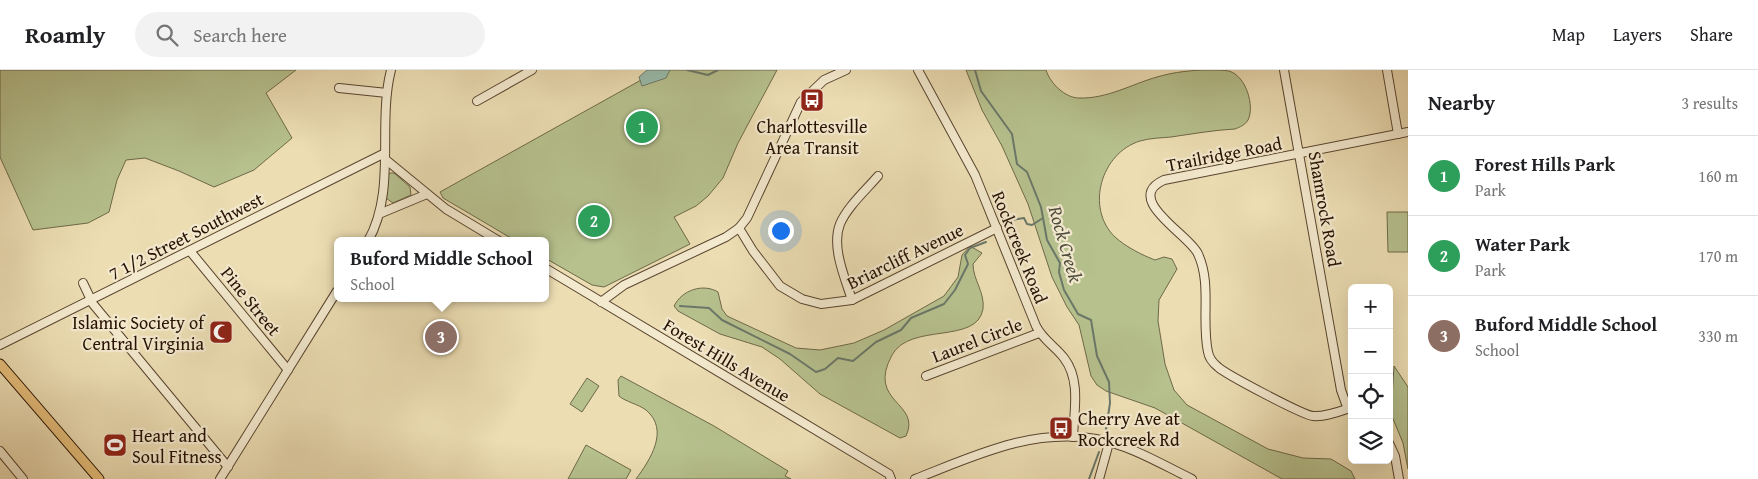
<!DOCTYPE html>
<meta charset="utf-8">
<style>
:root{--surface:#fff;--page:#f2f2f2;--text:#202124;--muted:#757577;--line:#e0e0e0;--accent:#0f766e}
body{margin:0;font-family:"Gentium Book Plus",serif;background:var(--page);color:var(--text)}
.controls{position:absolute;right:15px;bottom:15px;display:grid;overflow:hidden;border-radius:8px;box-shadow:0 5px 20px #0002}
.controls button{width:45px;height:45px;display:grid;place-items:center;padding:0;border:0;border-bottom:1px solid var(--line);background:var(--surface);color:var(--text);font:25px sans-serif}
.you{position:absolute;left:780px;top:160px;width:18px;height:18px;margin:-12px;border:4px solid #fff;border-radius:50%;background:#1a73e8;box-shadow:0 0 0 8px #1a73e833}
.badge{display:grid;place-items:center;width:32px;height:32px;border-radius:50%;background:var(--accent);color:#fff;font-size:16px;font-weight:700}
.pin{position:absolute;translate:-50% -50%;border:2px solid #fff;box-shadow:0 1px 5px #0006}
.popup{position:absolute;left:334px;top:167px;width:215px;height:65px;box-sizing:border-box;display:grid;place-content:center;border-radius:8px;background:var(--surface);filter:drop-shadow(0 1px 4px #0005);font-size:16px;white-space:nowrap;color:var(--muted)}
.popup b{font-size:19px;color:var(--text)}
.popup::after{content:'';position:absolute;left:50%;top:100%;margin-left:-10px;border:10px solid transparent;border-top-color:var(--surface)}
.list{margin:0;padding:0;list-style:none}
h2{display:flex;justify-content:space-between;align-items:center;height:65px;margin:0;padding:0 20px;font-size:21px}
h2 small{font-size:16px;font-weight:400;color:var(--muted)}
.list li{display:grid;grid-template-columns:32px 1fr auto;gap:15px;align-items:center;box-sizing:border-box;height:80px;padding:0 20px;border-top:1px solid var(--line)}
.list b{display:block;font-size:19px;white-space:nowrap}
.list p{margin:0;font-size:16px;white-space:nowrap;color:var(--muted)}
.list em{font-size:16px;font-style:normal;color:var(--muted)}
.icon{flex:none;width:28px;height:28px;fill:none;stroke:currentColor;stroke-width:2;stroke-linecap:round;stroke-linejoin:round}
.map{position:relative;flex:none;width:1408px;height:409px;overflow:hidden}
header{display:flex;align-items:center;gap:30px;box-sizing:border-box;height:70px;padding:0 25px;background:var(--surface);border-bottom:1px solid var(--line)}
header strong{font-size:24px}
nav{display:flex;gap:28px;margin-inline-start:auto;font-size:18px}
.search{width:350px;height:45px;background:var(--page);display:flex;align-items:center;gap:12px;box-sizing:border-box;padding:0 18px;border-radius:28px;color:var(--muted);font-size:19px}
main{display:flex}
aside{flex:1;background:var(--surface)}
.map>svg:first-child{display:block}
.green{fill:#b6c18e;stroke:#6e6948}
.water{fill:#99bcad;stroke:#6b7869}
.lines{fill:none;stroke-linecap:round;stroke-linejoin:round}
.stream{stroke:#6b7869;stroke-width:2}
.minor-casing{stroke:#58442e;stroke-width:10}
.major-casing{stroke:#261102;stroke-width:11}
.minor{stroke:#f3e9ce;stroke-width:8}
.major{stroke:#e6be7a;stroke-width:9}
.labels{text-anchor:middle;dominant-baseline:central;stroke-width:4.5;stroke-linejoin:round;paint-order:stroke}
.poi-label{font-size:18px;fill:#261102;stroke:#f3e9ce;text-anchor:start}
.street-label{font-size:18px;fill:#261102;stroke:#f3e9ce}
.water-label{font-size:19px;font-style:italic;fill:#4e4d3e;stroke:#f3e9ce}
</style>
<header>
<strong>Roamly</strong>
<div class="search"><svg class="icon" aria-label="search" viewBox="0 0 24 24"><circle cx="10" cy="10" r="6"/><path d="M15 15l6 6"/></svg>Search here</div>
<nav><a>Map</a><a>Layers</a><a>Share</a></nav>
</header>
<main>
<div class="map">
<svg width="1408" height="409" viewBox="0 0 1408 409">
<rect width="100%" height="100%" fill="#ecddb3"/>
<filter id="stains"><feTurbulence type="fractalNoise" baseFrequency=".004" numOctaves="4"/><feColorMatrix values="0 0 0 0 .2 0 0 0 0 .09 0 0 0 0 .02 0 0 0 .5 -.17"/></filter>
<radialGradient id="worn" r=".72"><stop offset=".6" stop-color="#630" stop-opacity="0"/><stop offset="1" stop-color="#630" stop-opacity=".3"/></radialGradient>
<!-- green -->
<g class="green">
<polygon points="0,0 296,0 266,23 292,68 254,100 214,117 179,101 145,88 126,90 117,110 109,142 88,153 33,160 0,87"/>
<polygon points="659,0 777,0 738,73 723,108 708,126 696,136 674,147 690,174 604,217 592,215 545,188 545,171 516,171 443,128 440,122"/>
<path d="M966 0H1046C1050 13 1065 28 1079 28 1107 29 1132 14 1157 7 1174 2 1192 0 1210 0 1216 0 1224 0 1229 1 1246 6 1255 36 1248 50 1245 55 1240 57 1235 59 1214 60 1192 64 1171 67 1161 68 1150 68 1140 71 1101 83 1085 138 1115 167 1126 177 1142 185 1155 190L1164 187 1172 189 1177 199 1159 230 1158 251 1165 294 1174 320 1187 335 1268 379 1303 388 1331 389 1351 401 1355 409H1282L1155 338 1106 321 1097 315 1091 306 1079 255 1067 237 1052 207 1028 134 1002 76 982 40Z"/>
<polygon points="390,103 394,103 410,117 411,125 393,133 386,128 388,105"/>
<polygon points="1387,142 1408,142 1408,182 1388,182"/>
<path d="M970 176 982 183 973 194C973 210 985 222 983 239 977 275 910 252 892 285 866 333 922 332 906 366L900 368 820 324 780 289 762 277 720 264 678 241 674 236C682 220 703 213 718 222L722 239 727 246 796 278 820 280 854 273 884 260 944 226 958 207 962 185Z"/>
<polygon points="1394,296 1408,317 1408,399 1403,373 1391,344"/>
<path d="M621 306 714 356 788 401 785 406 791 409H636C650 390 670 360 646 340 638 334 626 332 619 326L618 310Z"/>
<polygon points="587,308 599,316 582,342 570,334"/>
<polygon points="586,375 631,400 626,409 568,409"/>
</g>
<!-- water -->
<polygon class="water" points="647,0 670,0 666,8 642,16 639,7"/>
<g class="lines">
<!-- stream -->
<g class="stream">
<polyline points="687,0 708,5 718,0"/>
<polyline points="975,0 981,21 1012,64 1017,94 1027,102 1041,137 1047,170 1060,193 1059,202 1064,220 1078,244 1091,250 1097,286 1109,312 1110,333 1106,360"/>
<polyline points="1008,154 1011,150 1024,148 1027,154 1032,155 1043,148"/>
<polyline points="680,236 709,238 722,250 790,284 816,302 825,299 838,288 853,291 876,272 901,260 911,248 944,234 955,220 968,194 965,185 970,178 986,172"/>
<polyline points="1089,409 1099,382"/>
</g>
<!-- minor casing -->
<g class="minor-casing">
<g id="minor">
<path d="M918 0 975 105 1036 256C1043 270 1055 276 1064 288 1081 310 1074 341 1073 367"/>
<polyline points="1284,0 1341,320 1346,334 1352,340"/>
<polyline points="1387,0 1398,64"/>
<polyline points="339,18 387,23"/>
<polyline points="477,31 532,0"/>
<polyline points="385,89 446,139 499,171"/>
<polyline points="379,144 427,124"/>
<polyline points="739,158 753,181 780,216 802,229 821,234 852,230 997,158"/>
<path d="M368 171C397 120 377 55 391 0"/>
<polyline points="190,181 288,300"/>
<polyline points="545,198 889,404 891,409"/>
<polyline points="83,213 93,234 228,397"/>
<path d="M852 230C845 208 831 177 840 154 847 137 866 120 878 106"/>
<polyline points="601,232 624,215 726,167 739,158 747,148 801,32 824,10 846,0"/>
<polyline points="0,275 385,83"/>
<polyline points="926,306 1039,263"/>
<path d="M1350 338C1338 342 1325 347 1313 346 1303 345 1227 305 1218 297 1213 293 1209 288 1208 282 1201 250 1212 214 1198 184 1190 165 1122 129 1164 110L1408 62"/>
<polyline points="1389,373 1395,386 1399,409"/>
<polyline points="0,381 23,409"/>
<polyline points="220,409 337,221"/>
<path d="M915 409C974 386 1031 358 1096 369 1130 375 1161 394 1192 409"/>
<polyline points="1099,409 1109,373"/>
</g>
</g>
<!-- major casing -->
<g class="major-casing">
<polyline id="major" points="0,294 99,409"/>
</g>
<!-- minor -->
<use href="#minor" class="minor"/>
<!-- major -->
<use href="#major" class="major"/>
</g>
<!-- icons -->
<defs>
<g id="bus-square" transform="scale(1.25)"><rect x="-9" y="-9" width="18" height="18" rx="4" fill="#8f2418" stroke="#f3e9ce"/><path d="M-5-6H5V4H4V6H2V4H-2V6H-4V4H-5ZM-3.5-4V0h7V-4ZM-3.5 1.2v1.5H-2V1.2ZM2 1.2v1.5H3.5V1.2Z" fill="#fff"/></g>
<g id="mosque-square" transform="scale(1.25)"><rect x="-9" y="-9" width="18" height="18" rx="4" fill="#8f2418" stroke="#f3e9ce"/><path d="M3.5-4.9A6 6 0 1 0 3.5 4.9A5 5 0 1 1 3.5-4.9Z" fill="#fff"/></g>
<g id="stadium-square" transform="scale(1.25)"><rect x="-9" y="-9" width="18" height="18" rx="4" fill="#8f2418" stroke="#f3e9ce"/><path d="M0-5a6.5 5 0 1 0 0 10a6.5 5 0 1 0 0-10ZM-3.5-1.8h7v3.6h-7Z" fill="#fff"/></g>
</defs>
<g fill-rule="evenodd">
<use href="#bus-square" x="812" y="30"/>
<use href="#mosque-square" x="221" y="262"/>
<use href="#bus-square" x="1061" y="358"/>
<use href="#stadium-square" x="115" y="375"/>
</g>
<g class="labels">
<!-- poi labels -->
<g class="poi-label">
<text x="812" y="56" text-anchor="middle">Charlottesville<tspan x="812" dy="21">Area Transit</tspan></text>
<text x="204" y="252" text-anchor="end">Islamic Society of<tspan x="204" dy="21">Central Virginia</tspan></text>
<text x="1078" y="348">Cherry Ave at<tspan x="1078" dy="21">Rockcreek Rd</tspan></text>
<text x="132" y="365">Heart and<tspan x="132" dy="21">Soul Fitness</tspan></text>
</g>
<!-- street labels -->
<g class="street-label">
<text transform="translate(1224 84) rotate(-11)">Trailridge Road</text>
<text transform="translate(1325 139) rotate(80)">Shamrock Road</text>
<text transform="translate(186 166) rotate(-27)">7 1/2 Street Southwest</text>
<text transform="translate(1020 177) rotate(68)">Rockcreek Road</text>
<text transform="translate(905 186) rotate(-26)">Briarcliff Avenue</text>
<text transform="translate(251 231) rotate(51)">Pine Street</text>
<text transform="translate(977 270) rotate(-21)">Laurel Circle</text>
<text transform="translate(727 290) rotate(31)">Forest Hills Avenue</text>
</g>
<!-- water labels -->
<g class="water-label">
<text transform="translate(1066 174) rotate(74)">Rock Creek</text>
</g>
</g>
<rect width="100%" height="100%" filter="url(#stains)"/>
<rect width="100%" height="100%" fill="url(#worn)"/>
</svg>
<div class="controls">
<button>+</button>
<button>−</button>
<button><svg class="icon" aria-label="locate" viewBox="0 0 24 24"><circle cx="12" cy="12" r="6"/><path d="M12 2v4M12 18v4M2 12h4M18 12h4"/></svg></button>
<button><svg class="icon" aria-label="layers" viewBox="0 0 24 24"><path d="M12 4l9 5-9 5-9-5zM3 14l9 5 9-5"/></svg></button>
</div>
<div class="you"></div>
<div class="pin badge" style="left:642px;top:57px;background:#2e9e5b">1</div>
<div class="pin badge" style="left:594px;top:151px;background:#2e9e5b">2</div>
<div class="pin badge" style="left:441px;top:267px;background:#8d6e63">3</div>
<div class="popup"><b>Buford Middle School</b>School</div>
</div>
<aside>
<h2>Nearby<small>3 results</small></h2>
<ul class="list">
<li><span class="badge" style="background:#2e9e5b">1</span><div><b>Forest Hills Park</b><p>Park</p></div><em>160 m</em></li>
<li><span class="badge" style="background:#2e9e5b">2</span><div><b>Water Park</b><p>Park</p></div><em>170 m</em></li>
<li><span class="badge" style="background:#8d6e63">3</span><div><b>Buford Middle School</b><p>School</p></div><em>330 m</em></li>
</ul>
</aside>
</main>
